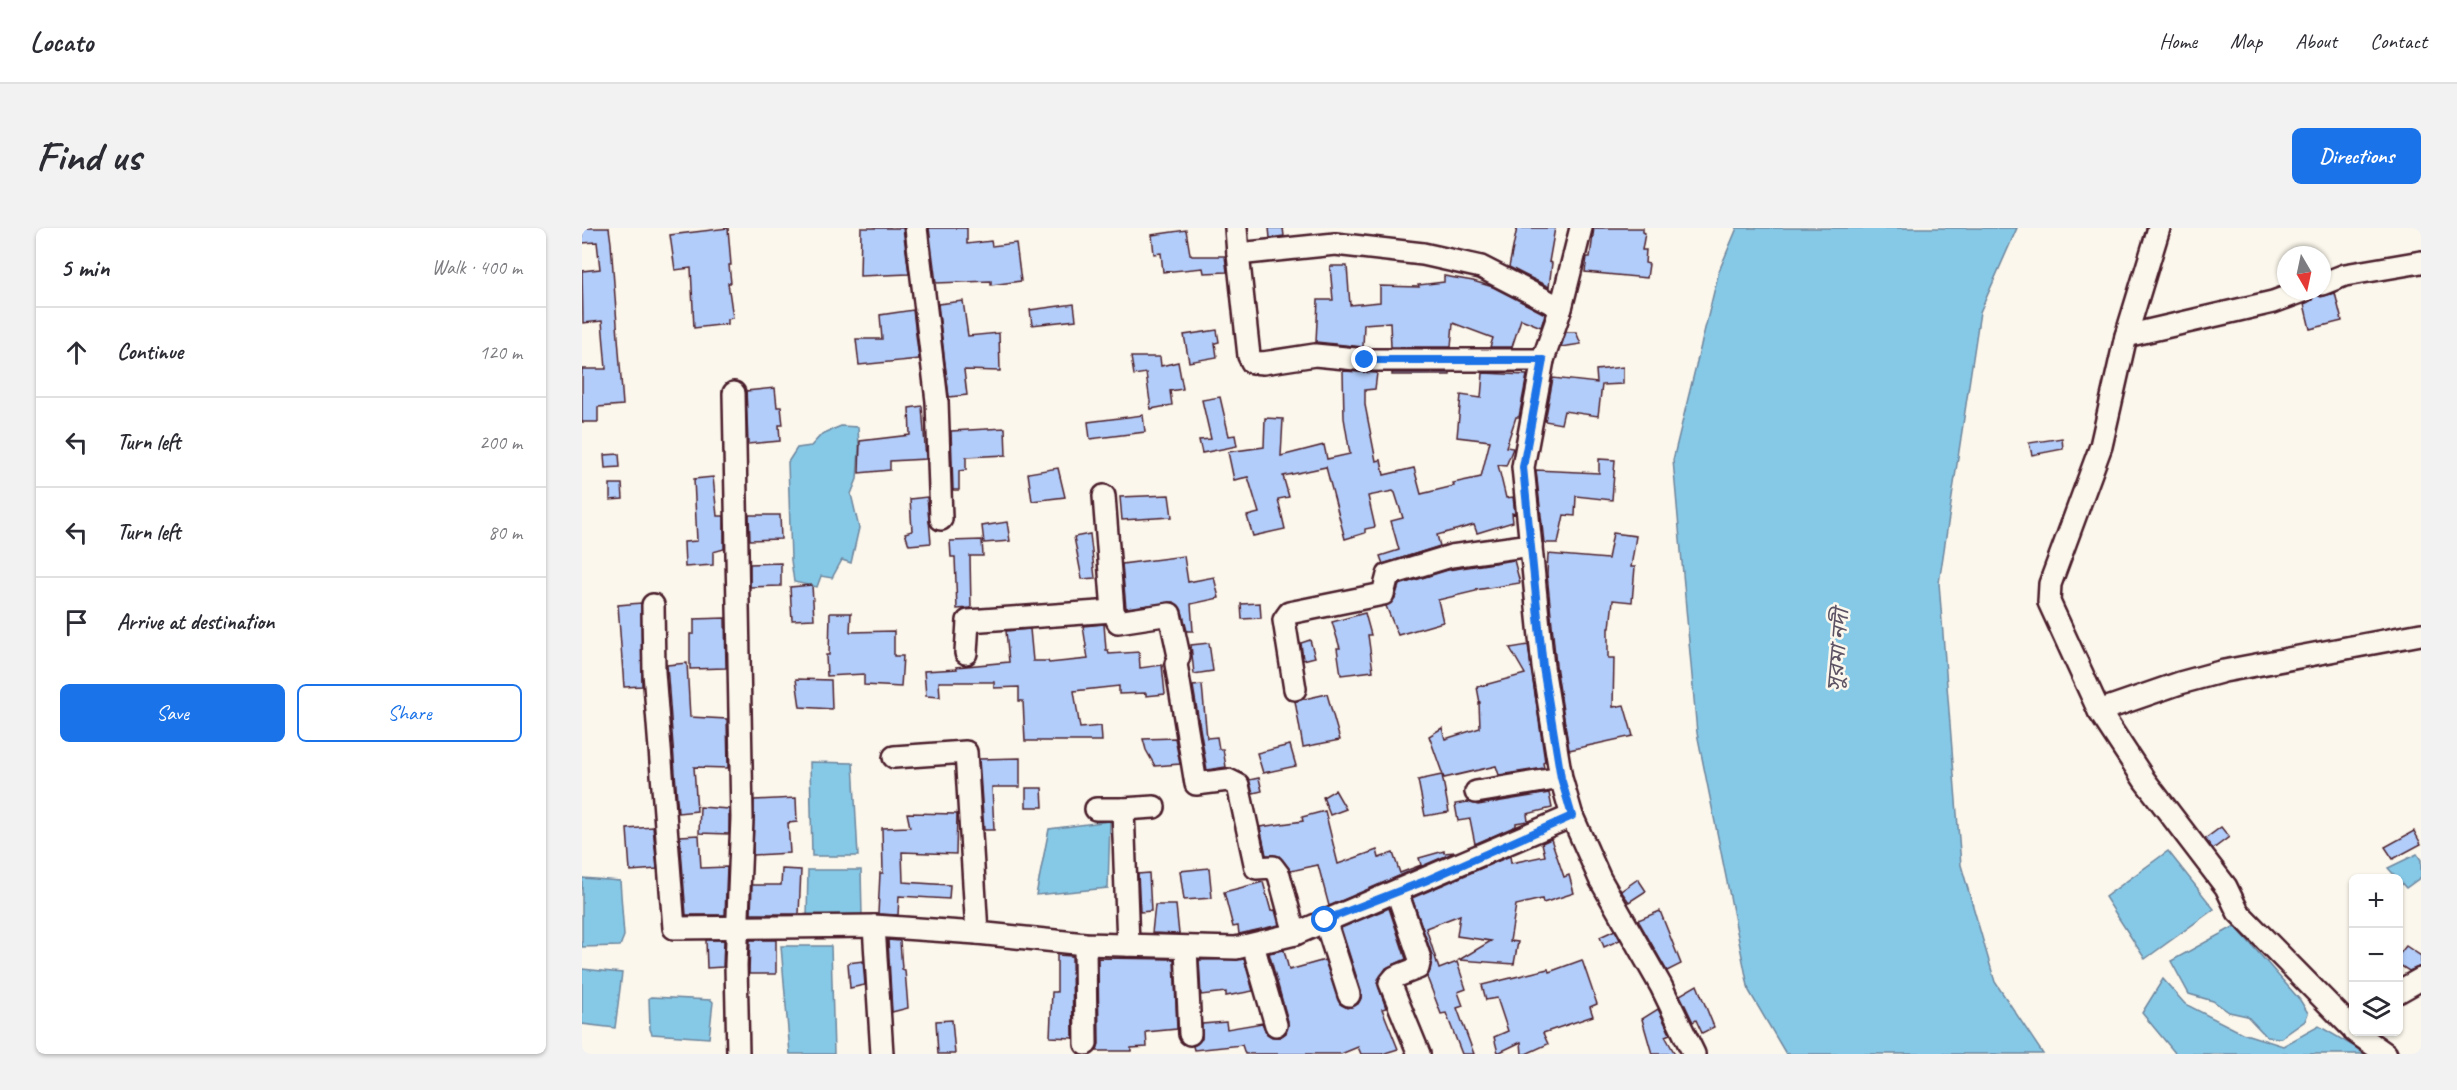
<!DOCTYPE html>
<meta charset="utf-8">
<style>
:root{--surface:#fff;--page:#f2f2f3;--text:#2b2b33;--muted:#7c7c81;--line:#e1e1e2;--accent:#1a73e8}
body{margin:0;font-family:Caveat,"Noto Sans Bengali",sans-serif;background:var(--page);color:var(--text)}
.controls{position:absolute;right:18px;bottom:18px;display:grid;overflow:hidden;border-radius:9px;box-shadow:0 2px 4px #0004}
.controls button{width:54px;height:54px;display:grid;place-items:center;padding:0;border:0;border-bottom:2px solid var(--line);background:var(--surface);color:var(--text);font:30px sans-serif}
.compass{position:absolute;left:1695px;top:18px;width:54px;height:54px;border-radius:50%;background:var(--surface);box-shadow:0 2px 4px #0004;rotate:171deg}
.stop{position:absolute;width:18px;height:18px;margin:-14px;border:4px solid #1a73e8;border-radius:50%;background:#fff}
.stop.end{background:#1a73e8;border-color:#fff;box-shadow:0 2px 6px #0008}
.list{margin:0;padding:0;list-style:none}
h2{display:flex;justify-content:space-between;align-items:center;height:78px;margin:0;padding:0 24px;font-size:26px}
h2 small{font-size:20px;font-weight:400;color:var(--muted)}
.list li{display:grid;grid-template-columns:39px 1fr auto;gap:18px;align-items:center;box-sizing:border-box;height:90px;padding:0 24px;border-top:2px solid var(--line)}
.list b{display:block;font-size:22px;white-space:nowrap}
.list em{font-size:20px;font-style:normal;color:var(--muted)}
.actions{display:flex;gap:12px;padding:18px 24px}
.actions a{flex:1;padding:14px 0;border:2px solid var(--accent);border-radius:9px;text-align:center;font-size:21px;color:var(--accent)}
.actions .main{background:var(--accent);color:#fff}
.icon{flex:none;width:33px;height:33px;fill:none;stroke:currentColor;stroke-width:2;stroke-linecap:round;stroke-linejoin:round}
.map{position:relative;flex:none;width:1839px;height:826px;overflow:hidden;border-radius:9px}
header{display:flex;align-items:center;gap:36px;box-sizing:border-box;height:84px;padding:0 30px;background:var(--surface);border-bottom:2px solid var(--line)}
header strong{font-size:28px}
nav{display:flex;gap:33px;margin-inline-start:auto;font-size:21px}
.intro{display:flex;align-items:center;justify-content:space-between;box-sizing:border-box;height:144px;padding:0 36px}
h1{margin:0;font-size:42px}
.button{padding:15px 27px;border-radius:9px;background:var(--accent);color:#fff;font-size:21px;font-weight:700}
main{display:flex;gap:36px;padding:0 36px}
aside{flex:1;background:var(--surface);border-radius:9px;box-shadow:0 2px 4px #0004}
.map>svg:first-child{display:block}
.water{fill:#86c9e7;stroke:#6e859c;stroke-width:1.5}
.building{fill:#b2cdfa;stroke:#4a1f2b;stroke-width:1.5}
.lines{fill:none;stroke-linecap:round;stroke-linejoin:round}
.minor-casing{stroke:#4a1f2b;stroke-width:26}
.minor{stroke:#fbf7ec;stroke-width:21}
.route{stroke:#1a73e8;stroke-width:8}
.labels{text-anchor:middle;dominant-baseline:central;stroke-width:5;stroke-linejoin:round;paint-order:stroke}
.water-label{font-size:22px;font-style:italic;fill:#5c5263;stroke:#fbf7ec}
</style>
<header>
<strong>Locato</strong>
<nav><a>Home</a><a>Map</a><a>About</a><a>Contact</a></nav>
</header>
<div class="intro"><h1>Find us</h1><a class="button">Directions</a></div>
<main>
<aside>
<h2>5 min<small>Walk · 400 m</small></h2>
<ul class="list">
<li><svg class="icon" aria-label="ahead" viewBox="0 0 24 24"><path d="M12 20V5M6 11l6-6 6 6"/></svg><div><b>Continue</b></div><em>120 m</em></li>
<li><svg class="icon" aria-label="left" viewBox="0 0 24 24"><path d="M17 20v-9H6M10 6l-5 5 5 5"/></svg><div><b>Turn left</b></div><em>200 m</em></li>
<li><svg class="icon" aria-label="left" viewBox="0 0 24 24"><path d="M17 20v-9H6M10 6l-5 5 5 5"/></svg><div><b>Turn left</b></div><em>80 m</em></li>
<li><svg class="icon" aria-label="arrive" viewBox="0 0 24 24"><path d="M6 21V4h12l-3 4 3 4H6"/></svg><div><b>Arrive at destination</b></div></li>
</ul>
<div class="actions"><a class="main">Save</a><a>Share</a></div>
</aside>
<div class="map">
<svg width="1839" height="826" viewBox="0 0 1839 826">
<rect width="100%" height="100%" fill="#fbf7ec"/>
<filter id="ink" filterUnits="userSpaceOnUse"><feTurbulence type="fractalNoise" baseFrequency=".0167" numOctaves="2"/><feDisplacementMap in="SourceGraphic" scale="12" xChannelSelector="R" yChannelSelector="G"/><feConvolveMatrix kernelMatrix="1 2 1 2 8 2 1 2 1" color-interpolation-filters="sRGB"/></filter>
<g filter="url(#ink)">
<!-- water -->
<g class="water">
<polygon points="1155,0 1435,0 1398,84 1357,355 1379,637 1413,754 1461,826 1204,826 1167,763 1115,505 1091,232 1137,43"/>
<polygon points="259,198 276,199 277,220 275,251 269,266 277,300 269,335 260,332 250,350 239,348 235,359 212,354 209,332 206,234 215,220 229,218 240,206"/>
<polygon points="228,534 271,535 276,628 230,628"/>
<polygon points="528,593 526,660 454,667 467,601"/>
<polygon points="1586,623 1632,681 1563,731 1523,669"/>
<polygon points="1835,626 1839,632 1839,649 1824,660 1806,640"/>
<polygon points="226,642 279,642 280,688 225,690"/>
<polygon points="0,650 38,653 42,708 38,718 0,719"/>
<polygon points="1653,698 1718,772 1726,785 1723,793 1699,810 1685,809 1665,788 1647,784 1631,773 1607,766 1589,733"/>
<polygon points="199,718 249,718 252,826 208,826"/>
<polygon points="0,741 40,745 33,800 0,796"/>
<polygon points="1581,751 1603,776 1660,805 1701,818 1737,798 1785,826 1594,826 1560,785"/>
<polygon points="69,769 129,772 131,774 127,810 70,806 68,801 67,770"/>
</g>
<!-- building -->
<g class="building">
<polygon points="0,0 27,0 29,15 41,177 16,179 16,194 0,194 0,141 24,141 20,93 1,95 0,43 18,41 15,14 0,15"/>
<polygon points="146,0 149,37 147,37 149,55 146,55 151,90 146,91 146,96 112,100 109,40 93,42 88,7"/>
<polygon points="279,0 321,0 327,46 278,48"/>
<polygon points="347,0 385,0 385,16 409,13 410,18 434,15 439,53 409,57 409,53 354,55"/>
<polygon points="687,0 701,0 702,8 688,10"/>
<polygon points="935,0 973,0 967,34 970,35 967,59 927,39"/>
<polygon points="1012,0 1061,0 1061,4 1063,5 1060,22 1064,22 1063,35 1067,36 1065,50 1003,44 1005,29 1008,29"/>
<polygon points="604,2 608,26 610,28 643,28 645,44 622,45 621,40 581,44 579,25 572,26 570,7"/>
<polygon points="748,38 765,38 768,77 798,74 798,58 837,59 836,57 862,54 862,48 891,53 911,59 963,86 959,99 939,91 930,119 908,119 911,110 871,95 869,119 809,119 808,94 782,96 781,119 734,114 736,72 751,72"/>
<polygon points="1753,65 1760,93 1728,101 1722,76 1730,72 1733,66 1739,69"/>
<polygon points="381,73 386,108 417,105 418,143 382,142 385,167 367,169 356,76"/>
<polygon points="492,76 494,92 450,97 448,82"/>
<polygon points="331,82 337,131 277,137 274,111 300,111 298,87"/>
<polygon points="635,102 637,114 633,115 635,129 607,134 602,107"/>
<polygon points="984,104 994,104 999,116 979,119"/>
<polygon points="549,129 578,129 579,138 596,134 601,161 588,163 590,177 569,181 564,145 552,147"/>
<polygon points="1041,139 1041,156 1020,157 1016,188 982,183 979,196 963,193 971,150 1015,155 1014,142"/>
<polygon points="761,143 795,145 793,161 783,162 783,177 794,233 799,232 802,247 832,240 839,266 872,258 871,255 899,249 908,213 875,209 879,167 899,170 901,145 945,147 937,189 934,189 924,219 931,220 924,238 916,237 924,270 931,269 933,286 930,285 931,294 895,305 892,297 855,307 858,318 801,336 798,328 817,322 809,293 821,290 813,265 811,263 786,268 793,299 783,301 783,305 763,311 744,239 701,248 707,269 696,271 703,301 671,308 665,288 677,285 666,249 652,252 646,224 682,219 683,190 701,191 699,228 742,217 745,231 768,226 762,190"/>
<rect x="810" y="145" width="58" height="2"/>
<polygon points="193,160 195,179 199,179 201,197 197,197 198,213 166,216 164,163"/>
<polygon points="638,169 647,208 653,207 655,218 620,225 617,212 629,211 620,172"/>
<polygon points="340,178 344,231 308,233 308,242 277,245 278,213 328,207 327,180"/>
<polygon points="561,187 563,204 508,211 506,194"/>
<polygon points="423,200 424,227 384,229 384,242 377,243 377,262 371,262 369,203"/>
<polygon points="1480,210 1481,221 1450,227 1447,215"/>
<polygon points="37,226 38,239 23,240 22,227"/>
<polygon points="1017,231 1033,232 1030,272 994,268 993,288 982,287 976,315 962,315 954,242 1017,245"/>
<polygon points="476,240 483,269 450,273 446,245"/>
<polygon points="131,249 135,288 142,288 142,321 131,324 131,337 103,339 102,314 115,313 112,251"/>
<polygon points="28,256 40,256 41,271 28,272"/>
<polygon points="587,267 590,289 540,292 538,269"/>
<polygon points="345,269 349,315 327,317 323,305 330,303 328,271"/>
<polygon points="167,287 198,287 199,311 168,312"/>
<polygon points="425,294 428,313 402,315 400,298"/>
<polygon points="1031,305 1054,308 1049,339 1053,339 1050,374 1031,372 1028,400 1026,400 1026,430 1032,430 1031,479 1042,477 1051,508 987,522 974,437 965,346 966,326 1026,331"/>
<polygon points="508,306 513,350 500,351 492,309"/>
<polygon points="400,312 401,328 388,328 389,380 375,381 373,329 369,329 368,313"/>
<polygon points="602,328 606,354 632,349 637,370 609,376 611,403 605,403 600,383 592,374 544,380 540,336"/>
<polygon points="932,332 938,355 894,362 894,363 856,372 861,394 816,407 804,378 813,370 817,357 866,342"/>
<polygon points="199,335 199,358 168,359 168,336"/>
<polygon points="230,357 232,391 210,392 208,359"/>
<polygon points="59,375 60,458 42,459 36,377"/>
<polygon points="678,375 679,390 660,391 659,376"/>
<polygon points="248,385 269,385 268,404 312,403 312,428 321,428 319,459 282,457 282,446 245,448 244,427 247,427"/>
<polygon points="783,385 789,407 786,407 791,443 759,447 755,420 758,420 750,394"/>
<polygon points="143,390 144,440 108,441 108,406 112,406 112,391"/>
<polygon points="522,396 524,422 526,422 527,426 557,424 558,440 580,437 583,466 564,468 564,465 537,466 537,458 492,463 498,500 519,498 520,513 443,513 441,473 437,473 437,459 412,460 412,454 357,454 358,469 344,468 342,443 375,441 374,439 427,434 424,403 448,401 451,433 466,433 467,435 506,431 501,398"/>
<polygon points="728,412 733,429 721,432 719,415"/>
<polygon points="627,415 631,443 612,446 609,417"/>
<polygon points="946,417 963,534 961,535 962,540 917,547 914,538 862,550 847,508 860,500 863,511 898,500 897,475 898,475 895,459 943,446 928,420"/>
<polygon points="105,435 108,489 145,491 146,540 112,539 115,583 96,585 85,437"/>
<polygon points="214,451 249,452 250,481 218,479"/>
<polygon points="620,457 625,510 635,509 637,521 641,521 644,539 625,542 611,458"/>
<polygon points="745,466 758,512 721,519 713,473"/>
<polygon points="593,510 598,536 573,538 564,522 561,511"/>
<polygon points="708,517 714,538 681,545 675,525"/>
<polygon points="438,530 438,559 410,559 412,602 402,602 397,531"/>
<polygon points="860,547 867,584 843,588 836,552"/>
<polygon points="677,550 680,563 671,565 667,552"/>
<polygon points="444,560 460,560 461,579 444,579"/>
<polygon points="753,562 764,581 748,587 741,569"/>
<polygon points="967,565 970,580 945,586 946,593 934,595 934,598 893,616 888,591 876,593 873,576 886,574 896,577"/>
<polygon points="214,570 215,594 206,595 208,625 171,627 172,572"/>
<polygon points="118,579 147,581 147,606 117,605"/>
<polygon points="743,583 756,636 795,622 797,630 811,625 818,645 839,637 837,630 862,623 862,625 873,624 747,678 736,637 709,643 697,628 684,627 678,599 721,593 720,589"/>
<polygon points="325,585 375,586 374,626 320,624 321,654 368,657 367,671 317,668 316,687 296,686 298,645 301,645 300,600 328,599"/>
<polygon points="71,599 75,641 48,643 45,601"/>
<polygon points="1639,599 1647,609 1631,621 1623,611"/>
<polygon points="1832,603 1839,616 1811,631 1803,619"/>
<polygon points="117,607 119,640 145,639 143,687 104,687 98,608"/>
<polygon points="969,611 982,649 987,647 992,665 961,675 960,671 934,677 928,713 936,714 932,736 877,732 909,713 875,708 878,687 844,700 857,741 875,734 884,761 876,764 881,778 875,780 892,826 880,826 864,785 859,786 845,749 848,743 850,727 830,670 928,628 929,635 963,628 960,615"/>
<polygon points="627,640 630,670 602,672 598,643"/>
<polygon points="200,641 219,642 217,686 169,686 170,657 199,657"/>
<polygon points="567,645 569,683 558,684 556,646"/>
<polygon points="1056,651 1064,663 1047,674 1039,663"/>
<polygon points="681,654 689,683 693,682 697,697 657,706 656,698 651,699 642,664"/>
<polygon points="573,677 594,677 597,706 570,705"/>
<polygon points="807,680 824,731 804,740 795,754 804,780 800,781 816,821 800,826 779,826 776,819 759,826 663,826 660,817 612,822 611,818 620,811 620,796 644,794 645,801 680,795 685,806 690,809 698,809 704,805 706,793 687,725 702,722 707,742 743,732 758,776 765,780 776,776 779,770 779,763 759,700"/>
<polygon points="1078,683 1099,736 1085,743 1056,692"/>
<polygon points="1033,702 1038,712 1022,719 1018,709"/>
<polygon points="124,712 142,712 141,739 125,740"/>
<polygon points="168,712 194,712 194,746 167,746"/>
<polygon points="306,712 318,713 320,741 323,742 326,780 310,784"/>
<polygon points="1824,718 1839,728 1839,738 1827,743 1816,736 1816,728"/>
<polygon points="475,727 490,728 491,810 468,809 470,764 475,764"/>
<polygon points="516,730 592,731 595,801 564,804 565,819 549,820 549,823 514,823 517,816"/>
<polygon points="662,731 671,763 644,768 644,764 619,767 617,732"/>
<polygon points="1000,732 1015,776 1008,779 1011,788 961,805 966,816 944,826 940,826 939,814 916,825 912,809 926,803 915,770 904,772 900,757 966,741 967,744"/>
<polygon points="281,733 283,757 268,760 266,735"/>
<polygon points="1115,757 1132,799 1120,805 1114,792 1111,794 1098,767"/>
<polygon points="1076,781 1088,806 1083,808 1093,826 1070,826 1060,791"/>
<polygon points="370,792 373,826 356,826 354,793"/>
</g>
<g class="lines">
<!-- minor casing -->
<g class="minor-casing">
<g id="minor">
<polyline points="334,0 355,173 359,291"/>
<polyline points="654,0 656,26 753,16 841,26 899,39 979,80"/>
<polyline points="999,0 979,80 961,132 941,239 961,439 979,550 990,588 1018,651 1079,758 1112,826"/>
<polyline points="1577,0 1544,108 1519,218 1468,356 1467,374 1517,483 1563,553 1644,659 1656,684 1772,802"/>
<polyline points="656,26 667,128 670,134 681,135 733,127 784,132 961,132"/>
<polyline points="1740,56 1763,47 1839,34"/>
<polyline points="1544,108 1691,74 1721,63"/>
<polyline points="152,165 160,590 154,737 156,826"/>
<polyline points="522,268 531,383"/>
<polyline points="71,377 72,444 92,700 292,698 395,705 503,716 654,720 713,706 990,588"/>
<polyline points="384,425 386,393 531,383 536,394 588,386 597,428 594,436 614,556 646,552 656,557 674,640 691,639 697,647 713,706"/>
<polyline points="713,461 702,392 707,385 801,366 806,347 869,328 949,317"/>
<polyline points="1517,483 1598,455 1642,443 1839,406"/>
<polyline points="312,529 384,524 395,705"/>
<polyline points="894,564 979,550"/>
<polyline points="514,581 541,581 546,717"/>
<polyline points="541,581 572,579"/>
<polyline points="815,664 838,731 836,740 813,749 808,755 837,826"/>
<polyline points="743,692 767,767"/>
<polyline points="292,698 300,826"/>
<polyline points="503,716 504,816"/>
<polyline points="671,717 694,797"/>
<polyline points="604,720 608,806"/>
<polyline points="1816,764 1839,751"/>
<polyline points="1773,804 1804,826"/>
</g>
</g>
<!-- minor -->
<use href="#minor" class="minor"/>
</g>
</g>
<g class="lines" filter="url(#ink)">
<!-- route -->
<polyline class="route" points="743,692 843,653 990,588 979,550 961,439 941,239 961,132 783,132"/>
</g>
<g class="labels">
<!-- water labels -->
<g class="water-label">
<text transform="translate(1256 422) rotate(-85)">সুরমা নদী</text>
</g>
</g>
</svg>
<div class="controls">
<button>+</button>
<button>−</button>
<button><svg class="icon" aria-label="layers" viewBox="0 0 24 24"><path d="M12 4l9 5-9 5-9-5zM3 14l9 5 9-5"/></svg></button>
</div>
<svg class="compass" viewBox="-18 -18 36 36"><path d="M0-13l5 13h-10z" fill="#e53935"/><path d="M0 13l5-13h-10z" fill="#7c7c81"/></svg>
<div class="stop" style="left:743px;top:692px"></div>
<div class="stop end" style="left:783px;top:132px"></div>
</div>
</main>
